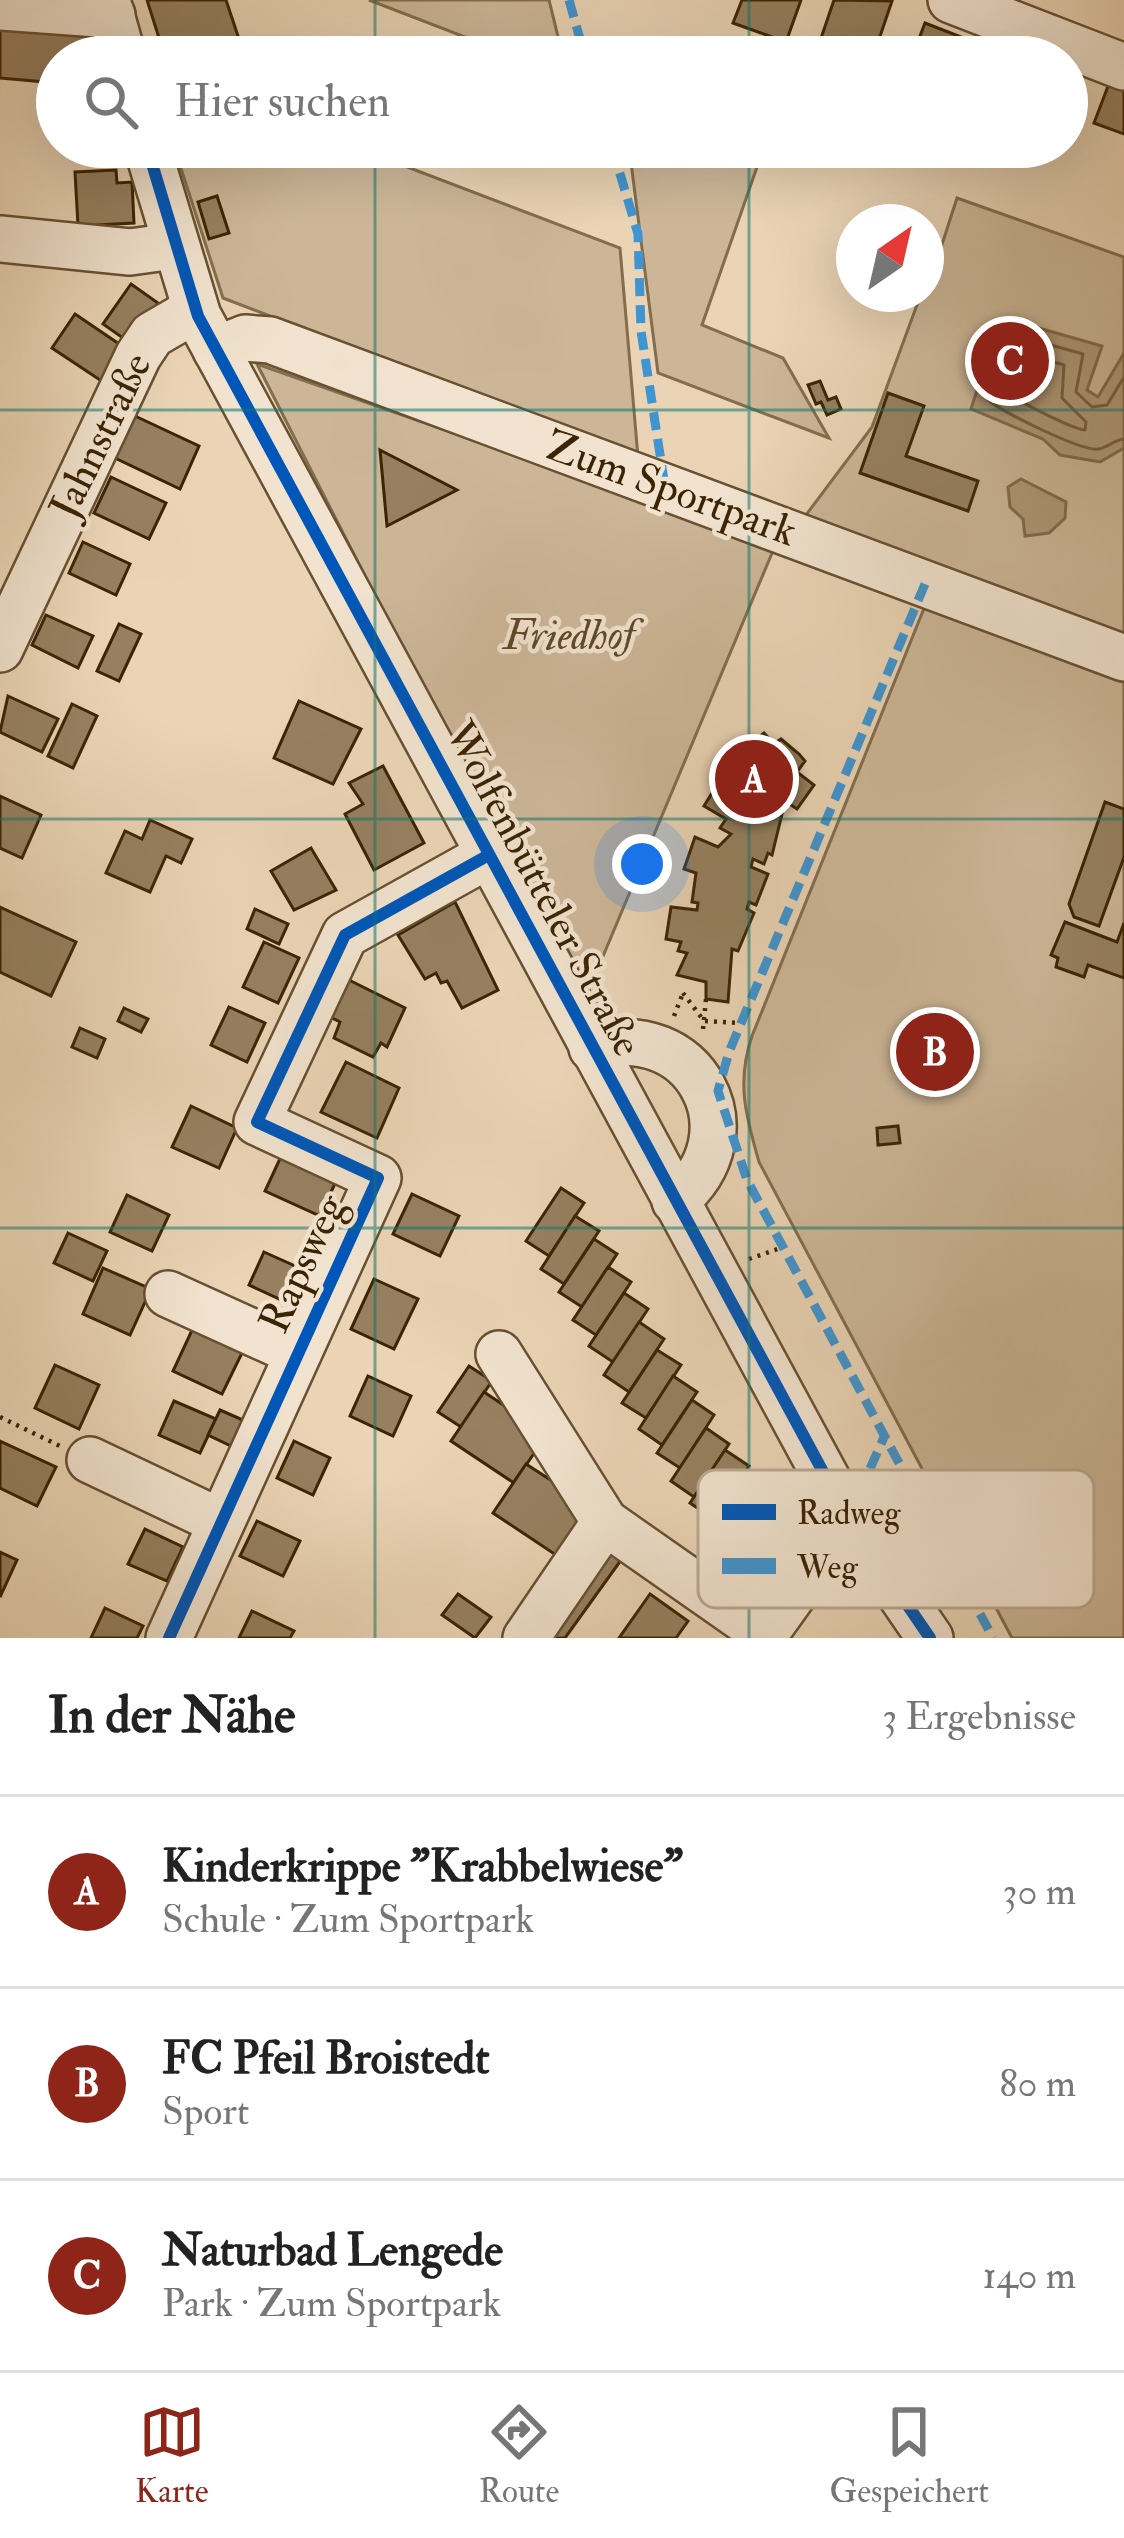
<!DOCTYPE html>
<html lang="de">
<meta charset="utf-8">
<style>
:root{--surface:#fff;--page:#f6f6f6;--text:#222;--muted:#767676;--line:#e0e0e0;--accent:#8f2418}
body{margin:0;font-family:"IM FELL Double Pica",serif;background:var(--page);color:var(--text)}
.compass{position:absolute;left:836px;top:204px;width:108px;height:108px;border-radius:50%;background:var(--surface);box-shadow:0 12px 48px #0002;rotate:34deg}
.you{position:absolute;left:642px;top:864px;width:42px;height:42px;margin:-30px;border:9px solid #fff;border-radius:50%;background:#1a73e8;box-shadow:0 0 0 18px #1a73e833}
.badge{display:grid;place-items:center;width:78px;height:78px;border-radius:50%;background:var(--accent);color:#fff;font-size:39px;font-weight:700}
.pin{position:absolute;translate:-50% -50%;border:6px solid #fff;box-shadow:0 3px 12px #0006}
.list{margin:0;padding:0;list-style:none}
h2{display:flex;justify-content:space-between;align-items:center;height:156px;margin:0;padding:0 48px;font-size:51px}
h2 small{font-size:39px;font-weight:400;color:var(--muted)}
.list li{display:grid;grid-template-columns:78px 1fr auto;gap:36px;align-items:center;box-sizing:border-box;height:192px;padding:0 48px;border-top:3px solid var(--line)}
.list b{display:block;font-size:45px;white-space:nowrap}
.list p{margin:0;font-size:39px;white-space:nowrap;color:var(--muted)}
.list em{font-size:39px;font-style:normal;color:var(--muted)}
.icon{flex:none;width:66px;height:66px;fill:none;stroke:currentColor;stroke-width:2;stroke-linecap:round;stroke-linejoin:round}
.map{position:relative;flex:none;width:1124px;height:1638px;overflow:hidden}
.search{position:absolute;background:var(--surface);box-shadow:0 12px 48px #0002;left:36px;right:36px;top:36px;height:132px;display:flex;align-items:center;gap:30px;box-sizing:border-box;padding:0 42px;border-radius:66px;color:var(--muted);font-size:45px}
.sheet{height:732px;background:var(--surface)}
nav{display:flex;justify-content:space-around;align-items:center;box-sizing:border-box;height:168px;border-top:3px solid var(--line);background:var(--surface);font-size:33px;color:var(--muted)}
nav a{display:grid;justify-items:center;gap:6px}
nav .on{color:var(--accent)}
.map>svg:first-child{display:block}
.green{fill:#ccb697;stroke:#846d4d;stroke-width:3}
.water{fill:#af9878;stroke:#816a49;stroke-width:3}
.lines{fill:none;stroke-linecap:round;stroke-linejoin:round}
.shore{stroke:#765e3e;stroke-width:3}
.building{fill:#968060;stroke:#3c2403;stroke-width:3}
.minor-casing{stroke:#685030;stroke-width:50}
.path{stroke:#3c2403;stroke-width:4.5;stroke-dasharray:3 6;stroke-linecap:butt}
.minor{stroke:#f1e3cf;stroke-width:45}
.quiet{stroke:#3f95d1;stroke-width:9;stroke-dasharray:18 9;stroke-linecap:butt}
.cycleway-casing{stroke:#f1e3cf;stroke-width:20}
.cycleway{stroke:#0057b8;stroke-width:12}
.grid{fill:none;stroke:#0f766e;stroke-width:3;stroke-opacity:0.55}
.labels{text-anchor:middle;dominant-baseline:central;stroke-width:9;stroke-linejoin:round;paint-order:stroke}
.street-label{font-size:42px;fill:#3c2403;stroke:#f1e3cf}
.park-label{font-size:42px;font-style:italic;fill:#604828;stroke:#f1e3cf}
.key{fill:#f1e3cf;stroke:#bbaa92;stroke-width:3}
.key-label{font-size:33px;fill:#3c2403}
</style>
<div class="map">
<svg width="1124" height="1638" viewBox="0 0 1124 1638">
<rect width="100%" height="100%" fill="#ead4b5"/>
<filter id="stains"><feTurbulence type="fractalNoise" baseFrequency=".00167" numOctaves="4"/><feColorMatrix values="0 0 0 0 .2 0 0 0 0 .09 0 0 0 0 .02 0 0 0 .5 -.17"/></filter>
<radialGradient id="worn" r=".72"><stop offset=".6" stop-color="#630" stop-opacity="0"/><stop offset="1" stop-color="#630" stop-opacity=".3"/></radialGradient>
<!-- green -->
<g class="green">
<polygon points="369,0 549,0 563,57 517,57"/>
<polygon points="174,147 355,147 620,248 638,457 223,298"/>
<polygon points="629,147 764,147 702,325 783,358 829,438 658,373"/>
<polygon points="957,198 1124,257 1124,638 803,519 872,427 921,294 926,294"/>
<polygon points="257,364 775,546 583,1004"/>
<path d="M927 601 1124 673V1638H1012L759 1162C746 1116 736 1083 752 1036Z"/>
</g>
<!-- water -->
<g class="water">
<polygon points="1028,325 1102,346 1087,390 1098,397 1124,353 1124,448 1100,462 1060,455 1043,439 971,409 992,344"/>
<polygon points="1021,479 1066,502 1065,518 1049,533 1025,536 1023,519 1010,507 1008,487"/>
</g>
<g class="lines">
<!-- shore -->
<g class="shore">
<path d="M1030 355 1064 365 1062 398 1086 422 1085 430C1072 430 1023 402 1006 394L1014 364Z"/>
<path d="M1124 377 1107 405 1092 407 1076 392 1083 354 1029 339 1002 353 987 399C997 410 1083 452 1098 449 1107 448 1114 440 1124 439"/>
</g>
</g>
<!-- building -->
<g class="building">
<polygon points="147,0 226,0 245,57 165,57"/>
<polygon points="742,0 801,0 786,42 733,23"/>
<polygon points="834,0 892,1 873,57 847,57 818,47"/>
<polygon points="0,20 88,28 96,57 57,57 57,83 0,78"/>
<polygon points="925,23 992,49 989,57 912,57"/>
<polygon points="1110,81 1124,86 1124,134 1094,123"/>
<polygon points="116,170 117,183 132,182 134,223 78,226 75,172"/>
<polygon points="217,196 229,233 209,239 198,202"/>
<polygon points="131,284 158,303 130,343 103,324"/>
<polygon points="75,314 125,348 103,382 52,348"/>
<polygon points="820,381 828,400 836,397 841,409 827,415 821,402 816,404 808,385"/>
<polygon points="888,393 924,406 906,456 978,481 968,511 860,473"/>
<polygon points="135,416 199,446 180,489 115,458"/>
<polygon points="380,450 457,490 387,526"/>
<polygon points="111,477 166,503 149,539 94,513"/>
<polygon points="83,542 130,564 116,595 69,573"/>
<polygon points="46,615 93,636 78,668 32,645"/>
<polygon points="119,624 141,634 119,681 97,671"/>
<polygon points="8,696 58,719 42,752 0,732"/>
<polygon points="299,701 361,729 333,784 274,758"/>
<polygon points="72,704 97,716 73,768 48,756"/>
<polygon points="764,733 774,744 781,739 799,754 805,761 797,772 814,785 797,809 788,803 783,810 772,855 768,853 764,864 753,859 751,867 768,874 756,905 749,902 747,909 754,913 738,951 732,949 728,1002 706,999 706,982 677,975 687,953 678,951 681,942 666,939 671,907 697,910 698,903 692,902 696,873 684,869 695,837 718,847 731,834 720,828 726,819 704,806 722,777 745,793 752,783 747,778 755,771 739,753"/>
<polygon points="383,766 424,843 374,870 345,814 363,804 349,783"/>
<polygon points="0,796 41,815 22,858 0,848"/>
<polygon points="1105,802 1124,809 1124,857 1099,926 1074,917 1069,904"/>
<polygon points="150,820 192,839 181,863 166,856 150,892 106,873 125,831 142,839"/>
<polygon points="311,848 336,890 294,910 271,871"/>
<polygon points="455,902 498,990 462,1008 447,981 441,983 436,973 425,979 398,935"/>
<polygon points="0,907 76,942 51,996 0,972"/>
<polygon points="255,909 288,924 279,944 247,929"/>
<polygon points="1065,922 1117,942 1124,923 1124,978 1088,965 1084,977 1056,967 1058,958 1051,955"/>
<polygon points="264,942 299,958 278,1003 243,987"/>
<polygon points="345,978 405,1008 387,1047 381,1043 373,1057 334,1038 340,1022 326,1015"/>
<polygon points="229,1007 265,1023 247,1062 211,1045"/>
<polygon points="124,1008 148,1019 141,1032 118,1021"/>
<polygon points="80,1028 105,1039 97,1058 72,1047"/>
<polygon points="346,1062 399,1088 377,1138 321,1112"/>
<polygon points="191,1106 237,1128 219,1168 172,1147"/>
<polygon points="898,1126 900,1143 878,1145 877,1128"/>
<polygon points="284,1150 339,1175 320,1216 265,1191"/>
<polygon points="561,1188 584,1203 549,1256 526,1241"/>
<polygon points="412,1194 459,1216 440,1256 393,1234"/>
<polygon points="127,1195 169,1215 152,1251 110,1232"/>
<polygon points="575,1216 599,1231 564,1284 541,1269"/>
<polygon points="68,1233 107,1251 93,1281 54,1263"/>
<polygon points="594,1239 617,1254 582,1307 559,1292"/>
<polygon points="264,1252 304,1270 288,1303 249,1285"/>
<polygon points="608,1267 631,1282 596,1335 573,1320"/>
<polygon points="103,1268 151,1289 130,1335 83,1314"/>
<polygon points="374,1279 418,1299 394,1349 351,1329"/>
<polygon points="624,1293 648,1309 613,1362 589,1346"/>
<polygon points="639,1322 664,1339 629,1392 604,1375"/>
<polygon points="193,1328 243,1351 222,1394 173,1371"/>
<polygon points="657,1350 681,1365 646,1418 622,1403"/>
<polygon points="55,1365 99,1385 79,1429 35,1408"/>
<polygon points="469,1366 492,1381 461,1427 438,1412"/>
<polygon points="368,1376 411,1396 393,1436 350,1416"/>
<polygon points="673,1376 697,1392 662,1445 639,1429"/>
<polygon points="484,1392 547,1434 514,1483 451,1441"/>
<polygon points="692,1400 714,1415 680,1468 657,1453"/>
<polygon points="174,1401 216,1419 200,1453 159,1435"/>
<polygon points="220,1410 243,1420 231,1446 208,1435"/>
<polygon points="706,1428 729,1444 694,1497 671,1481"/>
<polygon points="0,1441 56,1467 37,1506 0,1488"/>
<polygon points="294,1441 330,1458 313,1495 277,1478"/>
<polygon points="725,1450 749,1466 714,1519 690,1503"/>
<polygon points="526,1464 589,1505 556,1555 493,1513"/>
<polygon points="257,1521 300,1541 283,1576 240,1556"/>
<polygon points="145,1529 183,1547 167,1581 128,1564"/>
<polygon points="610,1536 629,1549 565,1638 537,1638"/>
<polygon points="0,1552 17,1560 0,1597"/>
<polygon points="458,1594 491,1617 475,1638 442,1615"/>
<polygon points="650,1594 688,1621 676,1638 619,1638"/>
<polygon points="105,1608 143,1626 137,1638 91,1638"/>
<polygon points="252,1611 294,1631 290,1638 239,1638"/>
</g>
<g class="lines">
<!-- minor casing -->
<g class="minor-casing">
<g id="minor">
<polyline points="107,0 123,57"/>
<polyline points="951,0 1124,67"/>
<polyline points="0,7 112,15"/>
<polyline points="147,147 198,316 848,1518 930,1638"/>
<polyline points="0,239 130,252 174,246"/>
<polyline points="216,350 245,338 270,340 1124,658"/>
<polyline points="0,649 138,356 152,335 195,310"/>
<path d="M592 1048C694 1016 758 1133 675 1201"/>
<polyline points="168,1294 298,1353"/>
<polyline points="499,1354 605,1522 765,1634"/>
<polyline points="90,1460 221,1522"/>
<polyline points="169,1638 378,1178 257,1122 345,935 487,856"/>
<polyline points="526,1638 605,1522"/>
<polyline points="762,1638 848,1518"/>
</g>
</g>
<!-- path -->
<g class="path">
<polyline points="683,993 704,1021 740,1023"/>
<polyline points="674,1016 683,993"/>
<polyline points="703,1029 706,999"/>
<polyline points="749,1259 783,1247"/>
<polyline points="0,1417 60,1446"/>
</g>
<!-- minor -->
<use href="#minor" class="minor"/>
<!-- quiet -->
<g class="quiet">
<polyline points="569,0 585,57"/>
<polyline points="612,147 638,234 641,331 665,487"/>
<polyline points="925,584 729,1052 718,1091 747,1180 993,1638"/>
<polyline points="848,1518 885,1435"/>
</g>
<!-- cycleway casing -->
<g class="cycleway-casing">
<g id="cycleway">
<polyline points="147,147 198,316 848,1518 930,1638"/>
<polyline points="169,1638 378,1178 257,1122 345,935 487,856"/>
</g>
</g>
<!-- cycleway -->
<use href="#cycleway" class="cycleway"/>
</g>
<!-- grid -->
<path class="grid" d="M375 0V57M749 0V57M375 147V1638M749 147V1638M0 410H1124M0 819H1124M0 1228H1124"/>
<g class="labels">
<!-- street labels -->
<g class="street-label">
<text transform="translate(101 436) rotate(-64)">Jahnstraße</text>
<text transform="translate(671 489) rotate(20)">Zum Sportpark</text>
<text transform="translate(543 889) rotate(62)">Wolfenbütteler Straße</text>
<text transform="translate(303 1264) rotate(-65)">Rapsweg</text>
</g>
<!-- park labels -->
<g class="park-label">
<text x="569" y="636">Friedhof</text>
</g>
</g>
<!-- legend -->
<rect x="698" y="1470" width="396" height="138" rx="18" class="key"/>
<rect x="722" y="1504" width="54" height="16" fill="#0057b8"/>
<rect x="722" y="1558" width="54" height="16" fill="#3f95d1"/>
<g class="key-label">
<text x="797" y="1524">Radweg</text>
<text x="797" y="1578">Weg</text>
</g>
<rect width="100%" height="100%" filter="url(#stains)"/>
<rect width="100%" height="100%" fill="url(#worn)"/>
</svg>
<svg class="compass" viewBox="-18 -18 36 36"><path d="M0-13l5 13h-10z" fill="#e53935"/><path d="M0 13l5-13h-10z" fill="#767676"/></svg>
<div class="you"></div>
<div class="pin badge" style="left:754px;top:779px">A</div>
<div class="pin badge" style="left:935px;top:1052px">B</div>
<div class="pin badge" style="left:1010px;top:361px">C</div>
<div class="search"><svg class="icon" aria-label="search" viewBox="0 0 24 24"><circle cx="10" cy="10" r="6"/><path d="M15 15l6 6"/></svg>Hier suchen</div>
</div>
<section class="sheet">
<h2>In der Nähe<small>3 Ergebnisse</small></h2>
<ul class="list">
<li><span class="badge">A</span><div><b>Kinderkrippe &quot;Krabbelwiese&quot;</b><p>Schule · Zum Sportpark</p></div><em>30 m</em></li>
<li><span class="badge">B</span><div><b>FC Pfeil Broistedt</b><p>Sport</p></div><em>80 m</em></li>
<li><span class="badge">C</span><div><b>Naturbad Lengede</b><p>Park · Zum Sportpark</p></div><em>140 m</em></li>
</ul>
</section>
<nav>
<a class="on"><svg class="icon" aria-label="map" viewBox="0 0 24 24"><path d="M3 6l6-2 6 2 6-2v14l-6 2-6-2-6 2zM9 4v14M15 6v14"/></svg>Karte</a>
<a><svg class="icon" aria-label="directions" viewBox="0 0 24 24"><path d="M12 3l9 9-9 9-9-9zM9 14v-3h6M13 9l2 2-2 2"/></svg>Route</a>
<a><svg class="icon" aria-label="saved" viewBox="0 0 24 24"><path d="M7 4h10v16l-5-4-5 4z"/></svg>Gespeichert</a>
</nav>
